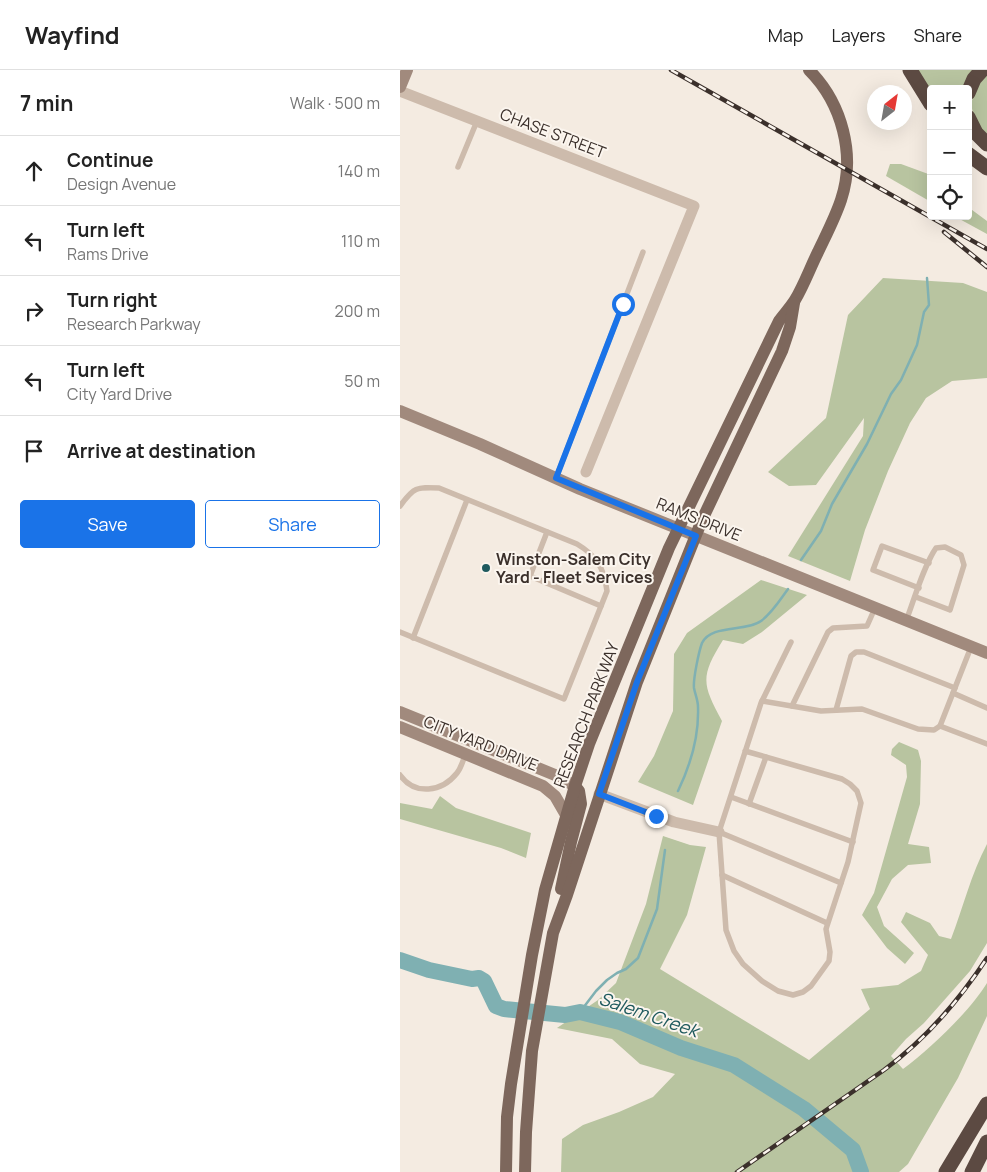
<!DOCTYPE html>
<meta charset="utf-8">
<style>
:root{--surface:#fff;--page:#f6f6f6;--text:#222;--muted:#767676;--line:#e0e0e0;--accent:#1a73e8}
body{margin:0;font-family:Manrope,sans-serif;background:var(--page);color:var(--text)}
.controls{position:absolute;right:15px;top:15px;display:grid;overflow:hidden;border-radius:5px;box-shadow:0 5px 20px #0002}
.controls button{width:45px;height:45px;display:grid;place-items:center;padding:0;border:0;border-bottom:1px solid var(--line);background:var(--surface);color:var(--text);font:25px sans-serif}
.compass{position:absolute;left:467px;top:15px;width:45px;height:45px;border-radius:50%;background:var(--surface);box-shadow:0 5px 20px #0002;rotate:31deg}
.stop{position:absolute;width:15px;height:15px;margin:-11px;border:4px solid #1a73e8;border-radius:50%;background:#fff}
.stop.end{background:#1a73e8;border-color:#fff;box-shadow:0 1px 5px #0008}
.list{margin:0;padding:0;list-style:none}
h2{display:flex;justify-content:space-between;align-items:center;height:65px;margin:0;padding:0 20px;font-size:21px}
h2 small{font-size:16px;font-weight:400;color:var(--muted)}
.list li{display:grid;grid-template-columns:32px 1fr auto;gap:15px;align-items:center;box-sizing:border-box;height:70px;padding:0 20px;border-top:1px solid var(--line)}
.list b{display:block;font-size:19px;white-space:nowrap}
.list p{margin:0;font-size:16px;white-space:nowrap;color:var(--muted)}
.list em{font-size:16px;font-style:normal;color:var(--muted)}
.actions{display:flex;gap:10px;padding:15px 20px}
.actions a{flex:1;padding:11px 0;border:1px solid var(--accent);border-radius:5px;text-align:center;font-size:18px;color:var(--accent)}
.actions .main{background:var(--accent);color:#fff}
.icon{flex:none;width:28px;height:28px;fill:none;stroke:currentColor;stroke-width:2;stroke-linecap:round;stroke-linejoin:round}
.map{position:relative;flex:none;width:587px;height:1102px;overflow:hidden}
header{display:flex;align-items:center;gap:30px;box-sizing:border-box;height:70px;padding:0 25px;background:var(--surface);border-bottom:1px solid var(--line)}
header strong{font-size:24px}
nav{display:flex;gap:28px;margin-inline-start:auto;font-size:18px}
main{display:flex}
aside{flex:1;background:var(--surface)}
.map>svg:first-child{display:block}
.green{fill:#b8c4a0}
.lines{fill:none;stroke-linecap:round;stroke-linejoin:round}
.stream{stroke:#7fb0b2;stroke-width:2.5}
.river{stroke:#7fb0b2;stroke-width:16}
.service{stroke:#cdbbac;stroke-width:5.5}
.minor{stroke:#cdbbac;stroke-width:11}
.secondary{stroke:#a18a7d;stroke-width:12}
.primary{stroke:#7d675c;stroke-width:12}
.motorway{stroke:#5c4a42;stroke-width:15}
.rail-casing{stroke:#3b302b;stroke-width:4.5}
.rail{stroke:#fbf5ee;stroke-width:2.5;stroke-dasharray:8;stroke-linecap:butt}
.route{stroke:#1a73e8;stroke-width:6}
.poi-dot{fill:#1f5a5e;stroke:#fbf5ee;stroke-width:2}
.labels{text-anchor:middle;dominant-baseline:central;stroke-width:4;stroke-linejoin:round;paint-order:stroke}
.street-label{font-size:16px;fill:#3b302b;stroke:#fbf5ee}
.poi-label{font-size:16px;font-weight:bold;fill:#3b302b;stroke:#fbf5ee;text-anchor:start}
.water-label{font-size:18px;font-style:italic;fill:#1f5a5e;stroke:#fbf5ee}
</style>
<header>
<strong>Wayfind</strong>
<nav><a>Map</a><a>Layers</a><a>Share</a></nav>
</header>
<main>
<aside>
<h2>7 min<small>Walk · 500 m</small></h2>
<ul class="list">
<li><svg class="icon" aria-label="ahead" viewBox="0 0 24 24"><path d="M12 20V5M6 11l6-6 6 6"/></svg><div><b>Continue</b><p>Design Avenue</p></div><em>140 m</em></li>
<li><svg class="icon" aria-label="left" viewBox="0 0 24 24"><path d="M17 20v-9H6M10 6l-5 5 5 5"/></svg><div><b>Turn left</b><p>Rams Drive</p></div><em>110 m</em></li>
<li><svg class="icon" aria-label="right" viewBox="0 0 24 24"><path d="M7 20v-9h11M14 6l5 5-5 5"/></svg><div><b>Turn right</b><p>Research Parkway</p></div><em>200 m</em></li>
<li><svg class="icon" aria-label="left" viewBox="0 0 24 24"><path d="M17 20v-9H6M10 6l-5 5 5 5"/></svg><div><b>Turn left</b><p>City Yard Drive</p></div><em>50 m</em></li>
<li><svg class="icon" aria-label="arrive" viewBox="0 0 24 24"><path d="M6 21V4h12l-3 4 3 4H6"/></svg><div><b>Arrive at destination</b></div></li>
</ul>
<div class="actions"><a class="main">Save</a><a>Share</a></div>
</aside>
<div class="map">
<svg width="587" height="1102" viewBox="0 0 587 1102">
<rect width="100%" height="100%" fill="#f4ebe1"/>
<!-- green -->
<g class="green">
<polygon points="515,0 575,0 564,19 531,19 531,25"/>
<path d="M587 3V67C567 38 566 32 587 3Z"/>
<polygon points="490,94 501,94 531,105 531,132 486,106"/>
<polygon points="568,137 587,151 587,164 554,146 568,146"/>
<polygon points="483,208 563,213 587,222 587,308 552,311 526,328 510,353 488,401 465,460 450,511 388,486 463,366 464,348 416,415 389,416 368,402 426,348 448,245"/>
<path d="M361 510 407 525 362 562 343 574 323 570C300 607 302 614 322 651L293 735 238 712 254 686 273 641 274 584 287 563Z"/>
<polygon points="499,672 518,680 521,691 520,734 508,774 529,777 531,793 508,795 492,809 477,837 484,856 514,883 505,894 487,878 462,845 474,823 507,707 506,695 491,685 492,679"/>
<polygon points="40,726 56,738 131,763 126,788 101,778 0,749 0,733 32,739"/>
<path d="M263 766 290 775 306 777 287 845 260 899 409 990 470 939 461 919 498 915 521 901 528 885 501 852 506 842 530 853 539 866 551 869C563 838 571 804 587 774V873L570 901 524 953 506 969 491 986 503 999C530 979 570 941 587 913V946L558 1008 508 1094 499 1102H161L162 1069 183 1055 219 1042 253 1027 275 1004 240 994 212 969 157 958 198 930 216 913 246 834Z"/>
</g>
<g class="lines">
<!-- stream -->
<g class="stream">
<polyline points="401,490 421,461 432,434 467,374 491,324 501,310 517,275 524,242 529,235 527,208"/>
<path d="M278 721C290 696 299 665 298 637 298 630 295 624 294 618 293 609 299 581 302 573 311 554 346 562 361 551 372 543 380 530 388 519"/>
<polyline points="180,942 196,921 207,910 217,903 226,899 238,888 257,839 265,780"/>
</g>
<!-- river -->
<polyline class="river" points="0,890 29,900 72,909 79,908 84,911 96,936 104,939 165,945 180,942 220,952 281,978 334,995 404,1039 453,1080 461,1102"/>
<!-- service -->
<g class="service">
<polyline points="58,97 77,51"/>
<polyline points="156,408 243,182"/>
<path d="M0 436C14 417 16 417 39 418L177 474C197 486 204 498 207 521L164 629 0 562"/>
<polyline points="147,462 130,506 201,536"/>
<polyline points="519,518 473,500 482,476 529,493"/>
<path d="M506 551C514 530 524 495 536 478L545 477 561 485 564 495 550 540 516 527"/>
<polyline points="13,568 67,430"/>
<polyline points="553,623 587,638"/>
<polyline points="362,631 421,641 462,639 518,659 534,660 540,656 571,577"/>
<polyline points="392,636 428,562 433,558 467,556 475,538"/>
<polyline points="436,640 451,586 456,582 464,582 555,618"/>
<polyline points="540,656 587,674"/>
<polyline points="345,681 442,709 450,714 457,721 461,733 448,792 426,859 430,882 429,891 411,916 403,922 393,925 378,921 362,911 343,894 334,881 326,860 319,762 361,633 391,572"/>
<path d="M0 705C15 726 42 722 57 703 61 698 63 691 65 685"/>
<polyline points="331,727 453,772"/>
<polyline points="349,734 366,687"/>
<polyline points="319,762 441,813"/>
<polyline points="322,805 427,853"/>
</g>
<!-- minor -->
<g class="minor">
<polyline points="0,21 294,136 186,402"/>
<polyline points="199,724 274,752 319,762"/>
</g>
<!-- secondary -->
<g class="secondary">
<polyline points="0,17 7,0"/>
<polyline points="0,341 80,374 180,419 587,583"/>
<polyline points="0,642 155,705 175,716"/>
<polyline points="0,657 143,716 155,726 166,745"/>
</g>
<!-- primary -->
<g class="primary">
<polyline points="161,819 171,772 181,734 179,721 175,716"/>
<path d="M106 1102 107 1047 111 1014 132 885 145 820 175 716 189 674 269 478 379 251C384 244 390 238 395 230 404 215 410 198 418 182 426 165 435 148 441 130 456 85 442 33 409 0"/>
<polyline points="125,1102 126,1062 132,981 153,863 167,825 237,612 302,450 382,281 390,257 394,233"/>
</g>
<!-- motorway -->
<g class="motorway">
<polyline points="510,0 531,34"/>
<polyline points="568,23 574,9 582,0"/>
<polyline points="568,47 576,63 587,74"/>
<polyline points="568,84 587,98"/>
<polyline points="546,1102 587,1034"/>
<polyline points="572,1102 587,1072"/>
</g>
<!-- rail casing -->
<g class="rail-casing">
<g id="rail">
<polyline points="271,0 587,179"/>
<polyline points="544,162 587,197"/>
<path d="M337 1102 484 1000C526 969 558 932 587 888"/>
</g>
</g>
<!-- rail -->
<use href="#rail" class="rail"/>
</g>
<g class="lines">
<!-- route -->
<polyline class="route" points="223,234 156,408 296,466 237,612 199,724 256,746"/>
</g>
<!-- markers -->
<circle class="poi-dot" cx="86" cy="498" r="5"/>
<g class="labels">
<!-- street labels -->
<g class="street-label">
<text transform="translate(153 63) rotate(21)">CHASE STREET</text>
<text transform="translate(299 449) rotate(22)">RAMS DRIVE</text>
<text transform="translate(186 645) rotate(-69)">RESEARCH PARKWAY</text>
<text transform="translate(81 673) rotate(22)">CITY YARD DRIVE</text>
</g>
<!-- poi labels -->
<g class="poi-label">
<text x="96" y="489">Winston-Salem City<tspan x="96" dy="18">Yard - Fleet Services</tspan></text>
</g>
<!-- water labels -->
<g class="water-label">
<text transform="translate(249 944) rotate(19)">Salem Creek</text>
</g>
</g>
</svg>
<div class="controls">
<button>+</button>
<button>−</button>
<button><svg class="icon" aria-label="locate" viewBox="0 0 24 24"><circle cx="12" cy="12" r="6"/><path d="M12 2v4M12 18v4M2 12h4M18 12h4"/></svg></button>
</div>
<svg class="compass" viewBox="-18 -18 36 36"><path d="M0-13l5 13h-10z" fill="#e53935"/><path d="M0 13l5-13h-10z" fill="#767676"/></svg>
<div class="stop" style="left:223px;top:234px"></div>
<div class="stop end" style="left:256px;top:746px"></div>
</div>
</main>
